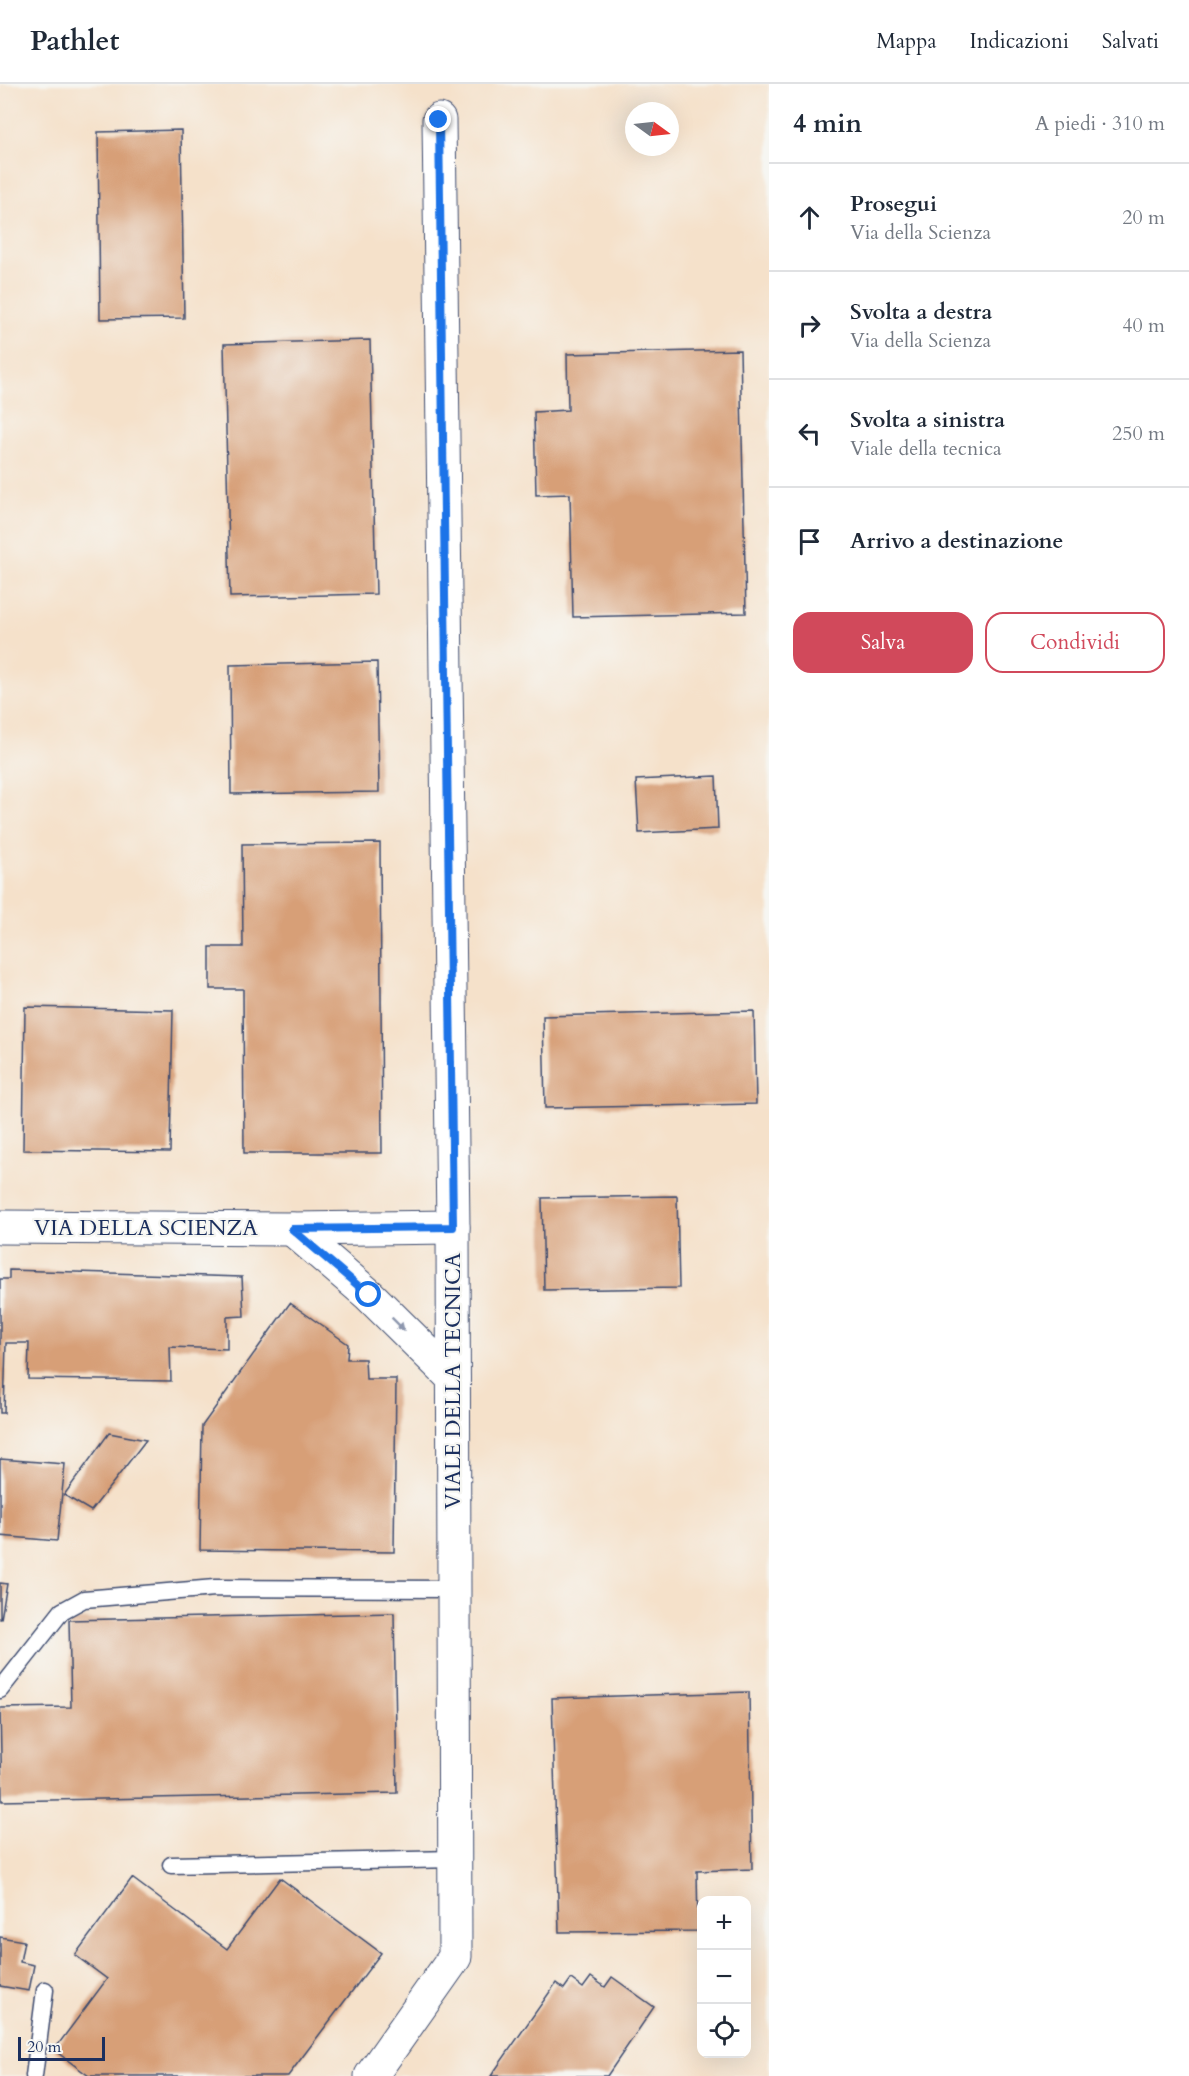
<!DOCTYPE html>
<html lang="it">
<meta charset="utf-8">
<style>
:root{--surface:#fff;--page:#f2f2f3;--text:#1f2937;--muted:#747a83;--line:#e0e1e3;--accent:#d1495b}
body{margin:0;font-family:Cardo,serif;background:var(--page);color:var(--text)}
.controls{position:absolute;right:18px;bottom:18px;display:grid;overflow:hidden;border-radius:12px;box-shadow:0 6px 24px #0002}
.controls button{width:54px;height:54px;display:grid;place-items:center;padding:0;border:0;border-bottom:2px solid var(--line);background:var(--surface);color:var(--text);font:30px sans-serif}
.compass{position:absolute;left:625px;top:18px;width:54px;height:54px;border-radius:50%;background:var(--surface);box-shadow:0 6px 24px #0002;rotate:105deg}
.scale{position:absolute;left:18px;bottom:15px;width:87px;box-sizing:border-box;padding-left:6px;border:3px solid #1b2f5e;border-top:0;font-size:16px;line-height:21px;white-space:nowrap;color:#1b2f5e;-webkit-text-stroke:4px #f6f6f2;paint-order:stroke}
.stop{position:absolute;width:18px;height:18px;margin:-14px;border:4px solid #1a73e8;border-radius:50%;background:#fff}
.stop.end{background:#1a73e8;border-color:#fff;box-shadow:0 2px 6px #0008}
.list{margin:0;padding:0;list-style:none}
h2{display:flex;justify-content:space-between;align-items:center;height:78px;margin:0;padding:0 24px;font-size:26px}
h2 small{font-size:20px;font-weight:400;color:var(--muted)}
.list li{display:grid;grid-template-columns:39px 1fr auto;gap:18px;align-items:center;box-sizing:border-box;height:108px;padding:0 24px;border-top:2px solid var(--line)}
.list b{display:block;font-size:22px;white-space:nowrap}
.list p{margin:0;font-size:20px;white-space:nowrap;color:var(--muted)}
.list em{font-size:20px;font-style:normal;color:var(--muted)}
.actions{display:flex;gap:12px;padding:18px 24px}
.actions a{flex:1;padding:14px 0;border:2px solid var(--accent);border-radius:18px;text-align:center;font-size:21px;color:var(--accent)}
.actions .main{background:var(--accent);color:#fff}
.icon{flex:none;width:33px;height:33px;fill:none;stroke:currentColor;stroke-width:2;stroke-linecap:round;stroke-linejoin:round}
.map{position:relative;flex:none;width:769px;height:1992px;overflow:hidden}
header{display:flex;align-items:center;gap:36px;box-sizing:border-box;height:84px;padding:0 30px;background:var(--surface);border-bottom:2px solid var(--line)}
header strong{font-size:28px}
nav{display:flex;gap:33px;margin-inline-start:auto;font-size:21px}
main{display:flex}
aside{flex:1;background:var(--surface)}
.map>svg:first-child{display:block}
.building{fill:#d79f77}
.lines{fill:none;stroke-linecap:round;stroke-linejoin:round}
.lane-casing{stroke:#3c4a6e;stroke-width:19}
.street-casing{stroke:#3c4a6e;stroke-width:35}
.lane{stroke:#fff;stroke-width:16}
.street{stroke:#fff;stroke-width:33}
.oneway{fill:#8d97ae}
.route{stroke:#1a73e8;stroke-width:8}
.labels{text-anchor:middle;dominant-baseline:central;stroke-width:4.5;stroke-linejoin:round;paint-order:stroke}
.street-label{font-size:22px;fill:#1b2f5e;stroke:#f6f6f2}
</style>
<header>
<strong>Pathlet</strong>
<nav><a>Mappa</a><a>Indicazioni</a><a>Salvati</a></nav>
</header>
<main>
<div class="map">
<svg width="769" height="1992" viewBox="0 0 769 1992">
<rect width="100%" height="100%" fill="#f6f6f2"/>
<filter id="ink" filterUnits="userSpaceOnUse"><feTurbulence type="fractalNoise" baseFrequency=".0167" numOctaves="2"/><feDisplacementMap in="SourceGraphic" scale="12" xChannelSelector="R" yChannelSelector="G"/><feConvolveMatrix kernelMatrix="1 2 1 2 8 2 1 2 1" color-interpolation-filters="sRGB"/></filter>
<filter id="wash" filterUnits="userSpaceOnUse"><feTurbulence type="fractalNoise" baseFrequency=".008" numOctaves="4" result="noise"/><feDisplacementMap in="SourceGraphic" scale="24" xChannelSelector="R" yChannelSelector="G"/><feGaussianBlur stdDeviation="1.35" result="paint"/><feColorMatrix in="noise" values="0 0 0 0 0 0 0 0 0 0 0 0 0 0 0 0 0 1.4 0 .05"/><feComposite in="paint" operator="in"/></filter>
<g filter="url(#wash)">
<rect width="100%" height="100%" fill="#f5e1ca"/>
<g id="blocks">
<!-- building -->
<g class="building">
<polygon points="181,46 184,234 100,235 98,48"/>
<polygon points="370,256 376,510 230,513 224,260"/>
<polygon points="740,266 746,529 573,533 570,410 536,411 534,328 568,326 567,270"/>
<polygon points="377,578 379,708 231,710 230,581"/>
<polygon points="716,692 718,745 639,749 636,696"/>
<polygon points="380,759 382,1069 244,1069 243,905 210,905 210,863 243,863 242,760"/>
<polygon points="25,923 173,926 170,1068 23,1066"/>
<polygon points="754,927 756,1020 545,1024 543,932"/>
<polygon points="677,1112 679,1204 544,1206 542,1114"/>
<polygon points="9,1186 242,1193 244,1232 227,1233 227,1265 170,1263 171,1297 28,1295 29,1259 6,1259 4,1329 0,1329 0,1195 9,1195"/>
<polygon points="290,1219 348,1260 347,1275 365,1275 366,1295 396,1295 394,1468 200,1466 202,1342"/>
<polygon points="109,1349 146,1356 91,1427 64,1411"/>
<polygon points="0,1375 65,1380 57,1457 0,1452"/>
<polygon points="0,1499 7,1500 1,1535 0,1535"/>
<polygon points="394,1529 397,1709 2,1717 0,1624 71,1623 69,1536"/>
<polygon points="749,1608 752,1785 697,1787 698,1847 559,1848 552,1614"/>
<polygon points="132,1794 227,1865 280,1794 381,1869 288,1992 89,1992 54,1966 107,1895 75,1871"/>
<polygon points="0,1853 24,1857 20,1878 34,1881 29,1907 0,1902"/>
<polygon points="591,1893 605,1903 612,1893 654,1923 607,1992 491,1992 556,1899 564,1905 571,1895 583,1904"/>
</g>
</g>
</g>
<g filter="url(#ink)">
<use href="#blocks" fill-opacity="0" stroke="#3c4a6e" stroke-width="1.5"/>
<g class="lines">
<!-- lane casing -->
<g class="lane-casing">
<g id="lane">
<polyline points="0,1606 62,1527 84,1515 215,1504 454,1505"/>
<polyline points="171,1781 455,1775"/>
<polyline points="34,1992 45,1906"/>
</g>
</g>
<!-- street casing -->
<g class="street-casing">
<g id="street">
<polyline points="0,1143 292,1145 453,1143"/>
<polyline points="292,1145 369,1211 453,1294"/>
<polyline points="371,1992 455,1873 453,1143 439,36"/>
</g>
</g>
<!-- lane -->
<use href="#lane" class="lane"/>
<!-- street -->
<use href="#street" class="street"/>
</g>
<!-- one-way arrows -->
<defs><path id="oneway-solid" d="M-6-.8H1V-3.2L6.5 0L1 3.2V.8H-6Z" transform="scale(1.5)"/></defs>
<use class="oneway" href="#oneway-solid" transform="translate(398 1240) rotate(45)"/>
</g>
<g class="lines" filter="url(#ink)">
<!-- route -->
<polyline class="route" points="369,1211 292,1145 453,1143 439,36"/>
</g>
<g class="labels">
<!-- street labels -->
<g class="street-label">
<text x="146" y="1144">VIA DELLA SCIENZA</text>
<text transform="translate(453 1297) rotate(-90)">VIALE DELLA TECNICA</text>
</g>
</g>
</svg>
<div class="controls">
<button>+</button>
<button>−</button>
<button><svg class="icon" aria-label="locate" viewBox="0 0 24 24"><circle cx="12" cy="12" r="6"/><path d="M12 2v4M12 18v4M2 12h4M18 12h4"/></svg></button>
</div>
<svg class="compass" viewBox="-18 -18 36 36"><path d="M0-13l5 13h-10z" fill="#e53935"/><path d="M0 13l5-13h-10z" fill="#747a83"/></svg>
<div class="scale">20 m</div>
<div class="stop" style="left:369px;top:1211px"></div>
<div class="stop end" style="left:439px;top:36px"></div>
</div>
<aside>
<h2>4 min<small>A piedi · 310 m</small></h2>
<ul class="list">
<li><svg class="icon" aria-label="ahead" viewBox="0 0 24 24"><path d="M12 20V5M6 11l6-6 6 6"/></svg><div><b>Prosegui</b><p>Via della Scienza</p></div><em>20 m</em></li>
<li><svg class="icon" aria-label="right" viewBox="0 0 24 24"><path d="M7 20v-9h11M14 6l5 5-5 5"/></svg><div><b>Svolta a destra</b><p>Via della Scienza</p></div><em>40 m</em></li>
<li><svg class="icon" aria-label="left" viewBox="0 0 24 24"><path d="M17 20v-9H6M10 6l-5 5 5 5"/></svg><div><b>Svolta a sinistra</b><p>Viale della tecnica</p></div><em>250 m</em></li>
<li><svg class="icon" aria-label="arrive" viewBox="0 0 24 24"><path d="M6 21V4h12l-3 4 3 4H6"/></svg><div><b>Arrivo a destinazione</b></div></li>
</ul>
<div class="actions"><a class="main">Salva</a><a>Condividi</a></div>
</aside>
</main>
